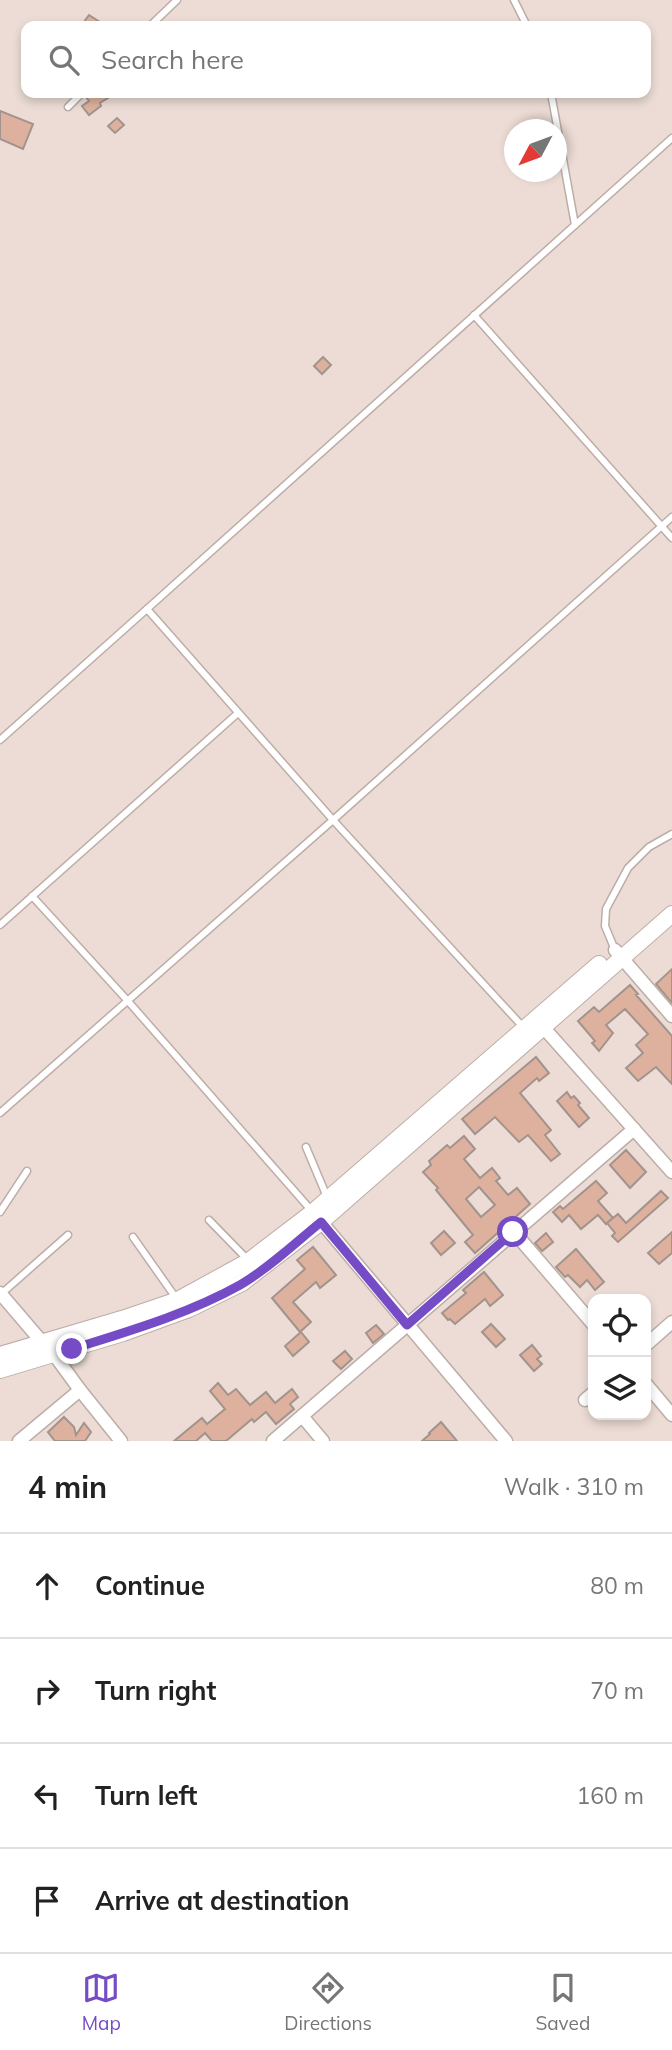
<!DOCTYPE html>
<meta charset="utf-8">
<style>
:root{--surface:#fff;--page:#f2f2f2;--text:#222;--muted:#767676;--line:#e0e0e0;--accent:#754cc5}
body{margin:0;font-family:Mulish,sans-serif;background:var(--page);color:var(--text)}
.controls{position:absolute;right:21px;bottom:21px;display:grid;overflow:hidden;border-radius:14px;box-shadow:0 4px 10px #0003}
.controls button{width:63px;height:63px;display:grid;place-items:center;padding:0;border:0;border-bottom:2px solid var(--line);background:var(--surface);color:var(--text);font:35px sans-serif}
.compass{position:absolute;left:504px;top:119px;width:63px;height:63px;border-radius:50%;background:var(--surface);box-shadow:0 4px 10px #0003;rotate:229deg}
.stop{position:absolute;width:21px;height:21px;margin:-16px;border:5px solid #754cc5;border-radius:50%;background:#fff}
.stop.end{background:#754cc5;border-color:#fff;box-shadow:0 2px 7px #0008}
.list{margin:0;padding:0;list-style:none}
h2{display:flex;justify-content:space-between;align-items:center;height:91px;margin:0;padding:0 28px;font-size:30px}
h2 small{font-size:23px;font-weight:400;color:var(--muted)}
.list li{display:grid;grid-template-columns:46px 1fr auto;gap:21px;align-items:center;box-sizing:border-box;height:105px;padding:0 28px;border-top:2px solid var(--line)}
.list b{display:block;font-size:26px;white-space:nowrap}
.list em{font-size:23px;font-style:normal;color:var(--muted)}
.icon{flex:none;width:38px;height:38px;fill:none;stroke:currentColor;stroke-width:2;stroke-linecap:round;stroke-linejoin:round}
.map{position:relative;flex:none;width:672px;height:1441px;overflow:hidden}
.search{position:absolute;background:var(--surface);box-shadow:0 4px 10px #0003;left:21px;right:21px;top:21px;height:77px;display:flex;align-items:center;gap:18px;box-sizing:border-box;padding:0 24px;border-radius:14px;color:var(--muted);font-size:26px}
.sheet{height:511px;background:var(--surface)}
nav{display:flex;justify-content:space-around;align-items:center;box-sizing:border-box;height:98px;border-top:2px solid var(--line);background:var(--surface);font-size:19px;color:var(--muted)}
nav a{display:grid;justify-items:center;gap:4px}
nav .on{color:var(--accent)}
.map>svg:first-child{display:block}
.building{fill:#deb19e;stroke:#a2938d;stroke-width:2;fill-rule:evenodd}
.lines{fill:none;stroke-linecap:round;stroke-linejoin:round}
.service-casing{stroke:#bdada7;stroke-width:9}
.minor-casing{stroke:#bdada7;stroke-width:15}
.tertiary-casing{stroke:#bdada7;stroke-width:18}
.service{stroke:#fff;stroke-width:6}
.minor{stroke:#fff;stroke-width:12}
.tertiary{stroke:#fff;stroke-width:16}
.route{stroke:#754cc5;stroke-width:9}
</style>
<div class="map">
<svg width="672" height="1441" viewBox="0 0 672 1441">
<rect width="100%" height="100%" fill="#ecdcd5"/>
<!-- building -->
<g class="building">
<polygon points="89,15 106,26 81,26"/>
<polygon points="88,93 116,93 100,103 101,106 89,115 82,106 89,101 86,97"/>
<polygon points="0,111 33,124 23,149 0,139"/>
<polygon points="117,118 124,125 115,133 108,126"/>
<polygon points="323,357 331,365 322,374 314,366"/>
<polygon points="672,969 672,1003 656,984"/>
<polygon points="630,985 638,994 636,995 672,1036 672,1084 656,1067 638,1081 626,1068 643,1053 636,1045 648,1034 625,1009 606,1025 613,1033 599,1051 592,1043 595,1041 578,1021 594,1007 599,1012"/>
<polygon points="536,1057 549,1073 539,1081 537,1078 520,1093 551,1130 545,1135 560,1154 551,1161 528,1135 519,1142 495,1117 475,1134 462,1119"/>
<polygon points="567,1092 571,1098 574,1096 580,1103 578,1105 589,1118 579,1127 557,1101"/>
<path d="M464 1136 475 1149 464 1159 480 1178 492 1168 500 1178 496 1181 508 1195 517 1188 530 1204 475 1253 465 1242 473 1235 436 1190 438 1188 423 1172 431 1165 429 1161 447 1145 450 1148ZM479 1187 495 1205 481 1217 466 1199Z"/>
<polygon points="626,1150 646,1172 630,1188 610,1165"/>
<polygon points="596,1181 607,1193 598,1201 613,1218 606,1224 598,1215 581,1229 569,1215 562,1222 553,1212 560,1206 563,1209"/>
<polygon points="661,1191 668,1198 618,1242 612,1236 615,1233 607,1223 618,1214 626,1223"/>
<polygon points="444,1231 455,1243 441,1255 431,1243"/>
<polygon points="672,1232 672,1253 659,1264 648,1253"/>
<polygon points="546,1233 553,1242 542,1251 535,1243"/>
<polygon points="313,1247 336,1275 320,1288 316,1282 293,1302 311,1322 300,1332 272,1298 305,1269 297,1260"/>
<polygon points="576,1249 604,1282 595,1290 587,1280 580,1287 568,1275 565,1277 556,1267"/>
<polygon points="484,1272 503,1295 490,1306 485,1299 455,1324 450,1319 448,1320 442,1313 466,1293 463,1290"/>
<polygon points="491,1324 505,1339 496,1347 482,1332"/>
<polygon points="376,1325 384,1334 373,1343 366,1333"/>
<polygon points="301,1332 309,1342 293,1356 285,1346"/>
<polygon points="532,1345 541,1356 537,1359 542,1364 534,1371 520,1355"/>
<polygon points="345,1351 352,1359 341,1369 333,1361"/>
<polygon points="218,1383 228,1395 236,1389 250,1405 266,1392 275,1403 292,1389 298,1397 290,1404 294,1409 276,1424 266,1412 254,1422 252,1419 226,1441 212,1441 205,1433 196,1441 174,1441 202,1418 207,1424 225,1409 210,1391"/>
<polygon points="64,1417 74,1427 76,1435 84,1423 91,1432 85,1441 55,1441 48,1432"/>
<polygon points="441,1422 457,1441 422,1441 430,1434 429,1433"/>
</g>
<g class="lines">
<!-- service casing -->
<g class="service-casing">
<g id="service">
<polyline points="514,0 527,26"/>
<polyline points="150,26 177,0"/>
<polyline points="551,93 575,225"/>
<polyline points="68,107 82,93"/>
<polyline points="474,315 672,538"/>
<polyline points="147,609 672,138"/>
<polyline points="0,740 147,609 333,820 523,1027"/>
<polyline points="32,896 127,1000 311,1210"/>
<polyline points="0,925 238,713"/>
<polyline points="615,950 605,926 606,909 628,868 649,847 672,834"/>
<polyline points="0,1113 333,820 672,517"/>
<polyline points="306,1147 327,1197"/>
<polyline points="0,1212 27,1171"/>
<polyline points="209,1220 247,1259"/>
<polyline points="133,1237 176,1298"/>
<polyline points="1,1294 68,1235"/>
</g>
</g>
<!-- minor casing -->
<g class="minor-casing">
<g id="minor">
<polyline points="615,950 672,1016"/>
<polyline points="543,1027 672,1172"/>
<polyline points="317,1217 506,1441"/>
<polyline points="514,1232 593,1324"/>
<polyline points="0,1293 42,1342"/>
<polyline points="646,1345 672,1322"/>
<polyline points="53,1353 80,1390 121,1441"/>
<polyline points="646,1384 672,1415"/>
<polyline points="585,1400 593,1393"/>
<polyline points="302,1416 323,1441"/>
<polyline points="19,1441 80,1390"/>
<polyline points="273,1441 634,1129"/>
</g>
</g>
<!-- tertiary casing -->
<g class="tertiary-casing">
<g id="tertiary">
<polyline points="0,1355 122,1319 178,1300 249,1261 313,1212 599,964"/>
<polyline points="0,1370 123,1333 189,1309 242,1283 321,1222 672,914"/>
</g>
</g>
<!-- service -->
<use href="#service" class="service"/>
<!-- minor -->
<use href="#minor" class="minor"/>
<!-- tertiary -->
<use href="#tertiary" class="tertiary"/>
</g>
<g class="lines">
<!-- route -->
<path class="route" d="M72 1349C129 1331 188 1314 240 1285 269 1268 295 1243 321 1222L407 1325 513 1232"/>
</g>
</svg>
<div class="controls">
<button><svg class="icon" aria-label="locate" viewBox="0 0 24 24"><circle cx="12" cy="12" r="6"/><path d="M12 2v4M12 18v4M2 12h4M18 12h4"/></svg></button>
<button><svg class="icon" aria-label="layers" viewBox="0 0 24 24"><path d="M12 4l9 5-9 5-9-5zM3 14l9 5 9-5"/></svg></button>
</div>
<svg class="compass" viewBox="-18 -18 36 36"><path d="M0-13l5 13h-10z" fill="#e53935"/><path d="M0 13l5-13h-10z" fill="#767676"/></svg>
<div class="stop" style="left:513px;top:1232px"></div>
<div class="stop end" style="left:72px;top:1349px"></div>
<div class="search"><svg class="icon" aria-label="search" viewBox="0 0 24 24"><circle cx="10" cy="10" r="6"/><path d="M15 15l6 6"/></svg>Search here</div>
</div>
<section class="sheet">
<h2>4 min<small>Walk · 310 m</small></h2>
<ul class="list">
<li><svg class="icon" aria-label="ahead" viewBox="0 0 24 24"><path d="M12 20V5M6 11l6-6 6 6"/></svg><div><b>Continue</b></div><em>80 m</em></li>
<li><svg class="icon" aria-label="right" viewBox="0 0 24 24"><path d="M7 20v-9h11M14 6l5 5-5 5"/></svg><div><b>Turn right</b></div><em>70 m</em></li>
<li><svg class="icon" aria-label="left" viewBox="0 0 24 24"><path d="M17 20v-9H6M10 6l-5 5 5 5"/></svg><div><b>Turn left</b></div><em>160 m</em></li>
<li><svg class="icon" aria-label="arrive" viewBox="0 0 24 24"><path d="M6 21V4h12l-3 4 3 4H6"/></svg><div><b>Arrive at destination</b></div></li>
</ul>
</section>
<nav>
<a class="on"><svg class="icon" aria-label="map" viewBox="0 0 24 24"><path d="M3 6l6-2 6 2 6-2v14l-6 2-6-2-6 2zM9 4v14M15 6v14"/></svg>Map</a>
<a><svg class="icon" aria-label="directions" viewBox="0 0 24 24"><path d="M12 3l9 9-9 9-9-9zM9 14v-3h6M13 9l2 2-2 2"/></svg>Directions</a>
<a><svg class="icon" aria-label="saved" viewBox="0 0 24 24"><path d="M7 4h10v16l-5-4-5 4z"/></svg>Saved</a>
</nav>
